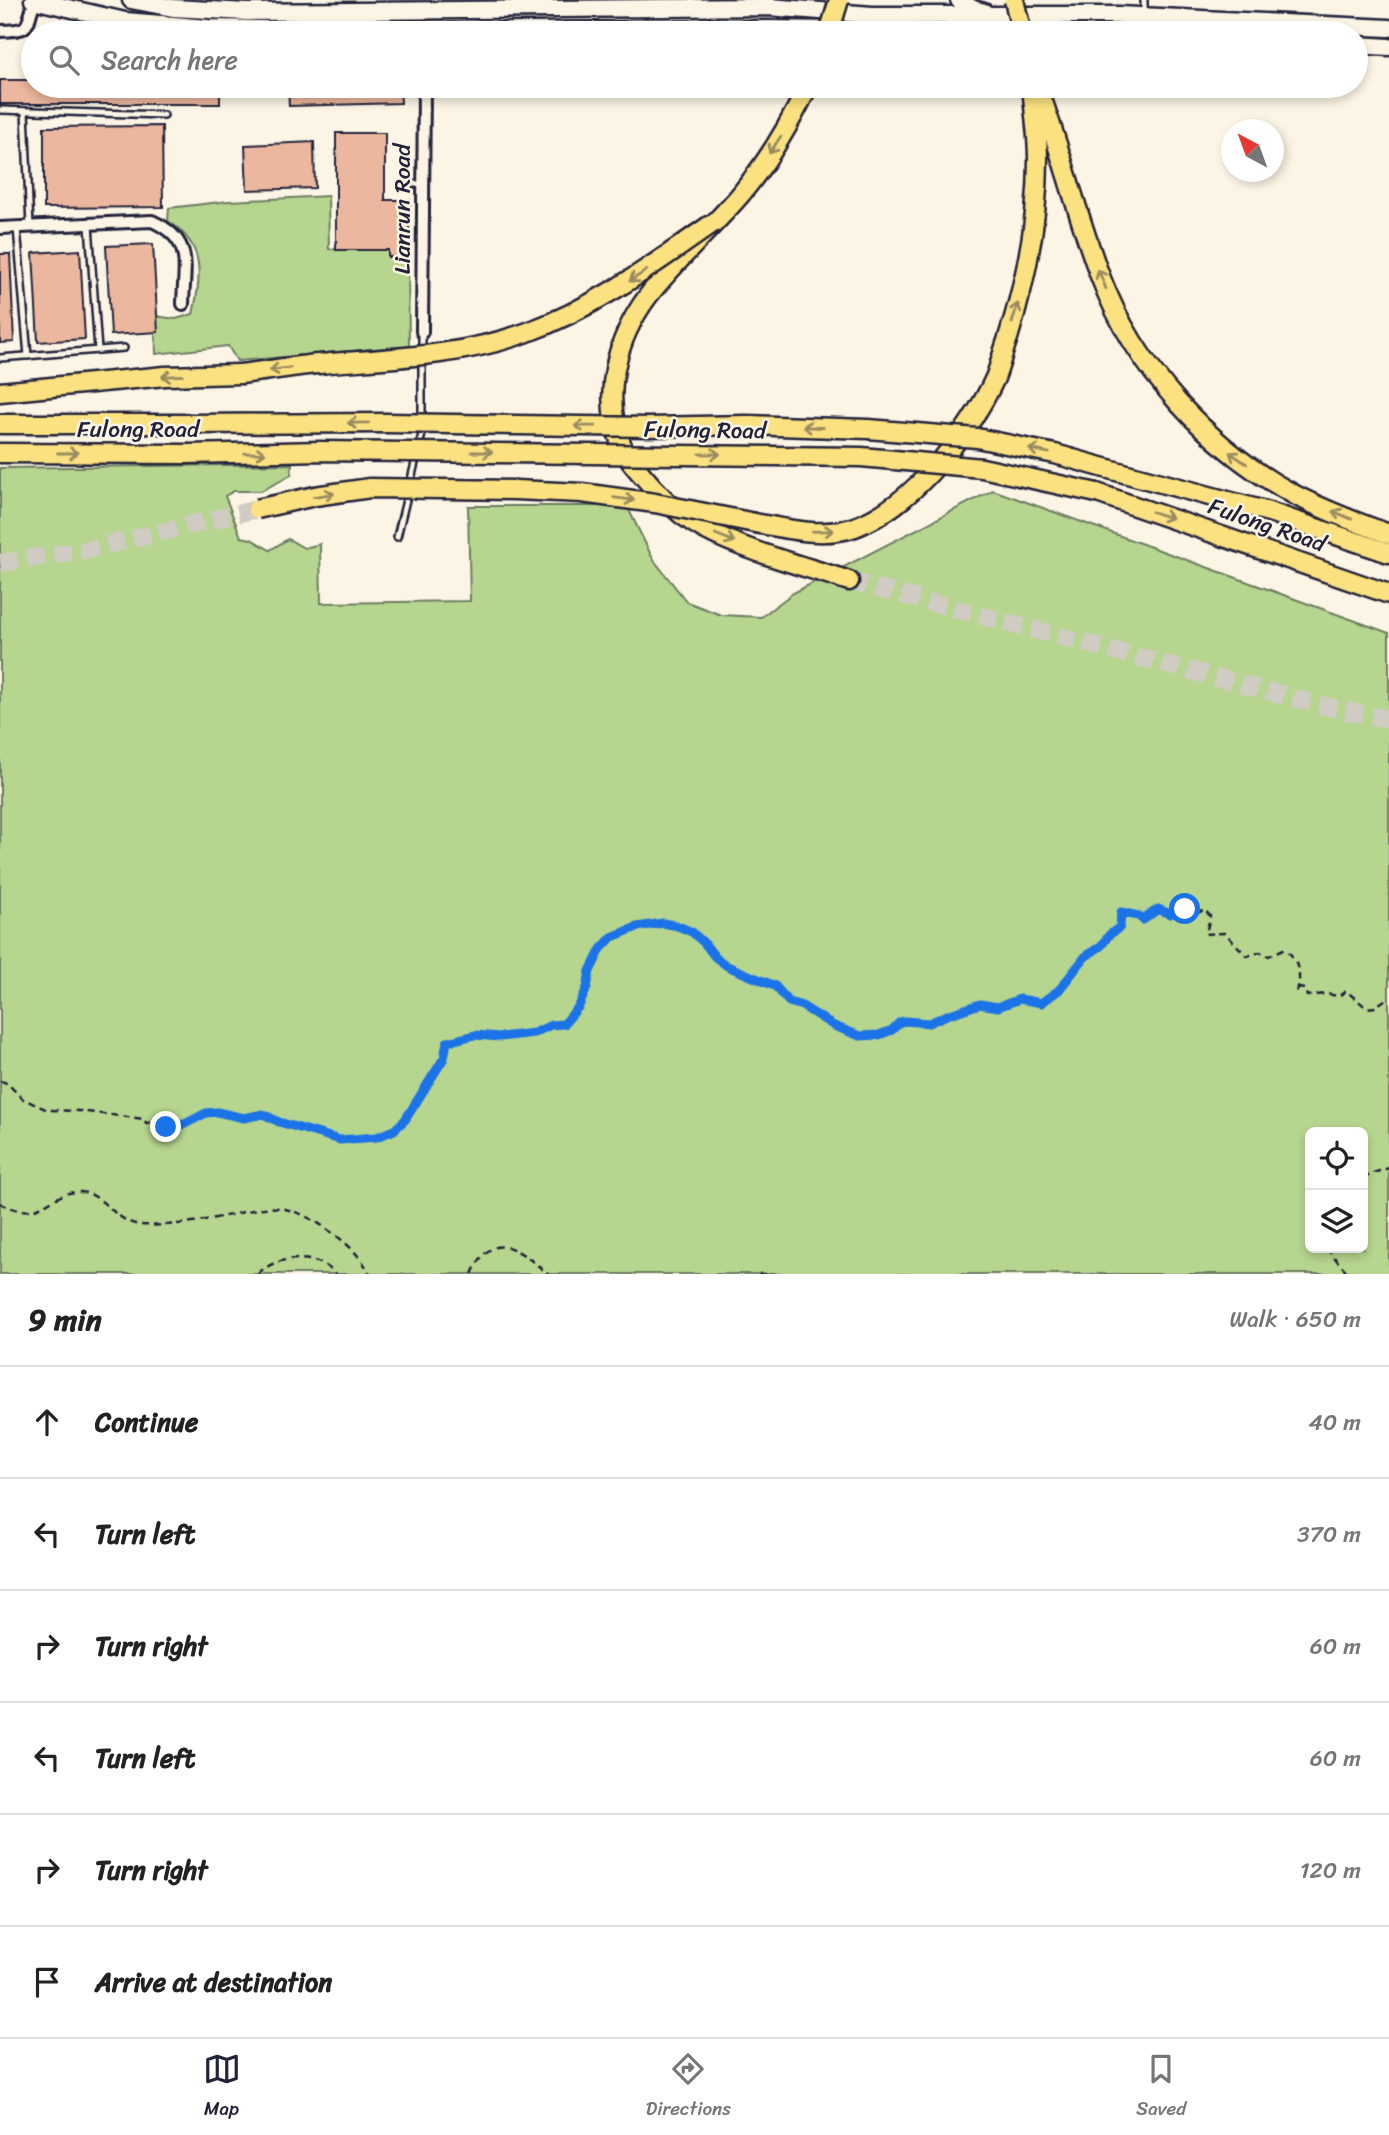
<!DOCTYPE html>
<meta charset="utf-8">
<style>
:root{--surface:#fff;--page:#f6f6f6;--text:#222;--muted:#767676;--line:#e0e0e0;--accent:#22223b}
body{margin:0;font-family:Sriracha,sans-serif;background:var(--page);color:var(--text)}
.controls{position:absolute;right:21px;bottom:21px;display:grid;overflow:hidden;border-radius:10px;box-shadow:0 4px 10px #0003}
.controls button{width:63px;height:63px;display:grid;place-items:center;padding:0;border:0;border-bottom:2px solid var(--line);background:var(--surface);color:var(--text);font:35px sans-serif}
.compass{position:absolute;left:1221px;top:119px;width:63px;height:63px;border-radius:50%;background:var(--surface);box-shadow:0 4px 10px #0003;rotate:319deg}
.stop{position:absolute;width:21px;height:21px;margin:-16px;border:5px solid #1a73e8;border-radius:50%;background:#fff}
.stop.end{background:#1a73e8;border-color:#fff;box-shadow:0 2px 7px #0008}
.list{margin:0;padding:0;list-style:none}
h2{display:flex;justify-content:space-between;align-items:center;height:91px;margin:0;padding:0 28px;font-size:30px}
h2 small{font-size:23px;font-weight:400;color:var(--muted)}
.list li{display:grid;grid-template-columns:46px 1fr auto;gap:21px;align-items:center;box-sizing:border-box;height:112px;padding:0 28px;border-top:2px solid var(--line)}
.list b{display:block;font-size:26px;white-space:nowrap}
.list em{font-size:23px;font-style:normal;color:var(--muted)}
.icon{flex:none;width:38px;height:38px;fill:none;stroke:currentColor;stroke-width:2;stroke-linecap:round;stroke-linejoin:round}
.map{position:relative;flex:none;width:1389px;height:1274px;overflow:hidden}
.search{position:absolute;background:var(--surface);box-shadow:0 4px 10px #0003;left:21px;right:21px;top:21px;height:77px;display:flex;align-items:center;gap:18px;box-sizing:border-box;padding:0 24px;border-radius:38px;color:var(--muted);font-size:26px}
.sheet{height:763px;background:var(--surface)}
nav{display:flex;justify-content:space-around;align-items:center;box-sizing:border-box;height:98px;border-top:2px solid var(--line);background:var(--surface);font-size:19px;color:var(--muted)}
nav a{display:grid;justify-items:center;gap:4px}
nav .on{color:var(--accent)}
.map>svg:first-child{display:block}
.green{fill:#b6d58e;stroke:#6c7c64;stroke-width:2;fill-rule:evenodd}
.building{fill:#ebb79e;stroke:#22223b;stroke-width:2}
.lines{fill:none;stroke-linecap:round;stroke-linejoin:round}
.trunk-tunnel{stroke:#d0cbc3;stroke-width:18;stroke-dasharray:18 9;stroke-linecap:butt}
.service-casing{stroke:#22223b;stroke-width:10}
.minor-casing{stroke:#22223b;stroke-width:16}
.secondary-casing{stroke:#22223b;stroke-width:21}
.trunk-casing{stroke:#22223b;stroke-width:23}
.path{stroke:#22223b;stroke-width:2.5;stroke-dasharray:7 5;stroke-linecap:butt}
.service{stroke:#fcf5e5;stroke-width:5}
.minor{stroke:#fcf5e5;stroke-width:10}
.secondary{stroke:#fcf5e5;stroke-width:16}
.trunk{stroke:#fbe180;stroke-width:18}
.trunk-bridge-casing{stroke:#22223b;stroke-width:23;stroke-linecap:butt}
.trunk-bridge{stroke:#fbe180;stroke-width:18}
.oneway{stroke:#998b61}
.route{stroke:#1a73e8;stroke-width:9}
.labels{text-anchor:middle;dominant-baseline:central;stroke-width:5;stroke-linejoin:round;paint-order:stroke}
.street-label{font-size:23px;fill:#22223b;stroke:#fcf5e5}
</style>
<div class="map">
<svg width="1389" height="1274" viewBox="0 0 1389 1274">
<rect width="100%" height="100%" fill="#fcf5e5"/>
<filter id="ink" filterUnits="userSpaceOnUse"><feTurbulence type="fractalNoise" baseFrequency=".0143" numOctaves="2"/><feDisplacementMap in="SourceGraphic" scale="14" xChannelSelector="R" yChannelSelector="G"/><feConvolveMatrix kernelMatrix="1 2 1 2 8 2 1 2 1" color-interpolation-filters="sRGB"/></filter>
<g filter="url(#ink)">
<!-- green -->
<g class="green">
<path d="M328 196 329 249 388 250V257H408L409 346 237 361 228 346 156 354 155 316 176 319 193 314C202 275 205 244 168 221L169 208 229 201Z"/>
<path d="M292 464 291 475 261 491H234L225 496 241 537 251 539 270 550 288 539 304 548 320 544 321 603 470 601 468 506H627L653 559 687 602 721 615 761 617 793 593 993 490 1389 633V1274H0V468ZM1310 1132H1363V1248H1310Z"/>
</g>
<!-- building -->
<g class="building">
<polygon points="0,80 33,80 33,86 220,86 220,104 0,104"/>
<polygon points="288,86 400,86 401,103 289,106"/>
<polygon points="162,126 163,207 44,208 44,127"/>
<polygon points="336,133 385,133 385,200 410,200 408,257 388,257 388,250 336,250"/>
<polygon points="314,142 315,188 247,190 245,145"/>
<polygon points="153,244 158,332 111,335 106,246"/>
<polygon points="80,250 85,339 38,342 33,253"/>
<polygon points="0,254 10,254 14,342 0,343"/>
</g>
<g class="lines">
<!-- trunk-tunnel -->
<g class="trunk-tunnel">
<polyline points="0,563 87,550 257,509"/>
<polyline points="849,581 1340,710 1389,719"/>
</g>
<!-- service casing -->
<g class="service-casing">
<g id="service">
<polyline points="1144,33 1144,0"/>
<polyline points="273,88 273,86"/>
<polyline points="0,110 164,115"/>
<polyline points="25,111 30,227"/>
<polyline points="411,184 423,184"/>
<polyline points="89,225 98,350"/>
<polyline points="17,228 28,356"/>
<polyline points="0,358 124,348"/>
<polyline points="397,537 422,434 422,333"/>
</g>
</g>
<!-- minor casing -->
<g class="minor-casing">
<g id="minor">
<path d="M0 31C33 30 25 28 35 0"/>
<path d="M0 228 152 221C194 240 184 265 183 304"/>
<polyline points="422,332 424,86"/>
</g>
</g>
<!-- secondary casing -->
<g class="secondary-casing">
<g id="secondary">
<polyline points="33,0 125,21 208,28 424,32 769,29 1048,33"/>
<polyline points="131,0 173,8 247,12 769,7 872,15 1119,15 1389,28"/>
<polyline points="959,0 973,9 984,12"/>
<polyline points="1356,45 1389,47"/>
</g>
</g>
<!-- trunk casing -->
<g class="trunk-casing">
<g id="trunk">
<path d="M808 86C790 124 768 161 741 194 711 229 676 260 648 296 616 339 601 396 622 446 628 461 641 473 651 485 666 502 683 518 704 529 745 551 804 566 849 581"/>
<path d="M1038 88C1061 150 1077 215 1100 276 1135 368 1209 449 1295 495 1324 510 1358 523 1389 534"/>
<polyline points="0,392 165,376 240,374"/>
<polyline points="0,424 187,424"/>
<polyline points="0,453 187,454"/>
<polyline points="1105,468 1269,512 1389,553"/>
<polyline points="1097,493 1389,594"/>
<path d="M755 523C788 529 823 538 855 527 888 515 917 488 939 463 961 437 981 409 995 378 1000 366 1003 351 1008 338 1026 280 1038 221 1038 160 1038 135 1034 110 1032 86"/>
</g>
</g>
<!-- path -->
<g class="path">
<path d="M0 1081 7 1083 23 1099 48 1110 79 1111 144 1119 146 1123 156 1122 166 1127 185 1124 211 1112 244 1118 263 1114 279 1122 340 1140 377 1137 394 1130 405 1120 444 1058 447 1042 476 1035 500 1037 534 1033 551 1025 564 1024 579 1006 587 988 590 971 601 949 612 937 637 927 663 923 679 926 692 932 705 944 714 957 727 966 775 986 789 1002 809 1009 834 1026 860 1036 879 1035 892 1030 900 1022 905 1021 929 1023 947 1015 980 1004 998 1007 1020 999 1041 1003 1059 990 1085 957 1102 945 1109 935 1120 927 1121 913 1137 916 1143 920 1158 909 1166 914 1185 909 1194 914 1205 910 1210 916 1206 934 1225 933 1247 956 1260 952 1269 956 1283 949C1294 953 1300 969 1299 981 1299 985 1297 989 1296 993L1299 988 1304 989 1307 996 1326 994 1339 996 1346 991 1367 1008 1375 1007 1389 997"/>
<polyline points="1363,1179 1373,1173 1389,1168"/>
<path d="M0 1203C41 1225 48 1191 80 1192 104 1193 114 1222 140 1225 169 1227 202 1221 230 1215 246 1212 261 1206 278 1208 297 1210 315 1220 331 1232 348 1244 360 1255 370 1274"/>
<polyline points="1326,1248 1349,1274"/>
<path d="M258 1274C275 1255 318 1253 335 1274"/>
<path d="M472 1274C493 1227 518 1249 548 1274"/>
<polyline points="759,1274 777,1274"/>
</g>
<!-- service -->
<use href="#service" class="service"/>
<!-- minor -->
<use href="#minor" class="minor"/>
<!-- secondary -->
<use href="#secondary" class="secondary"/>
<!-- trunk -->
<use href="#trunk" class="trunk"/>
<!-- trunk-bridge casing -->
<g class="trunk-bridge-casing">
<g id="trunk-bridge">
<polyline points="1014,0 1022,33"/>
<polyline points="829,33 839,0"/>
<path d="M240 374C266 371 293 366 319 364 389 358 458 357 525 333 595 308 653 265 713 223"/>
<polyline points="187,424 387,423 649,427 746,425 868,429 977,438 1055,454 1105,468"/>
<polyline points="187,454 320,451 861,457 982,468 1097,493"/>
<polyline points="257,509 315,496 370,488 515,490 582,493 655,503 755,523"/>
</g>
</g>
<!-- trunk-bridge -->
<use href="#trunk-bridge" class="trunk-bridge"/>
</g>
<!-- one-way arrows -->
<defs><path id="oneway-shaft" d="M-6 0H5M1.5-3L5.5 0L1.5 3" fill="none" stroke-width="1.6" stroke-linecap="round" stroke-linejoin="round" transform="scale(1.75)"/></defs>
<g class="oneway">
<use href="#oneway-shaft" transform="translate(775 145) rotate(124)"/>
<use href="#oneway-shaft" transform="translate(638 276) rotate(148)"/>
<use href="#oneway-shaft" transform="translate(1102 279) rotate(-112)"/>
<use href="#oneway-shaft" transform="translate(1015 313) rotate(-74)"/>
<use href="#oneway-shaft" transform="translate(280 369) rotate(173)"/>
<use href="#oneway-shaft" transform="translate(172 376) rotate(177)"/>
<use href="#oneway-shaft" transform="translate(358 423) rotate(179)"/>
<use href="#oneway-shaft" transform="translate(585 426) rotate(-179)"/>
<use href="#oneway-shaft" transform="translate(813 427) rotate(-177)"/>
<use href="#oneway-shaft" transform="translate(1039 451) rotate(-168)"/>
<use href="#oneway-shaft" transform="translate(482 452)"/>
<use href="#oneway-shaft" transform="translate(68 453)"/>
<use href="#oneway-shaft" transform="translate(255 453) rotate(-1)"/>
<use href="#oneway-shaft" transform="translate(710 454) rotate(1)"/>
<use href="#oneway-shaft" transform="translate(1238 458) rotate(-146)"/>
<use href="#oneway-shaft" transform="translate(324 495) rotate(-9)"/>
<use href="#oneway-shaft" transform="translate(624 499) rotate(8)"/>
<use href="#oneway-shaft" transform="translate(1162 515) rotate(18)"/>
<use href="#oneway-shaft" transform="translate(1342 515) rotate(-157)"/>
<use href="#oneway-shaft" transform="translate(823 531) rotate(-2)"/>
<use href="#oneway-shaft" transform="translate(725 538) rotate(22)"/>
</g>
</g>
<g class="lines" filter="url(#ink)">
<!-- route -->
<polyline class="route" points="166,1127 185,1124 206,1113 217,1112 244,1118 263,1114 279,1122 340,1140 377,1137 394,1130 405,1120 444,1058 447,1042 475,1035 500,1037 534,1033 551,1025 564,1024 579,1006 587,988 590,971 601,949 612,937 637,927 663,923 678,926 692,932 705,944 715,957 727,966 775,986 789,1002 802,1006 834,1026 860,1036 879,1035 892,1030 900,1022 905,1021 929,1023 947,1015 980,1004 998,1007 1020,999 1041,1003 1059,990 1085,957 1102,945 1109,935 1120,927 1121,912 1138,916 1143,920 1158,909 1170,914 1185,909"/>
</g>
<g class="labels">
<!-- street labels -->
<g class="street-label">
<text transform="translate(402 209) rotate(-90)">Lianrun Road</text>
<text x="138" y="429">Fulong Road</text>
<text transform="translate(705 430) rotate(1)">Fulong Road</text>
<text transform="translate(1267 525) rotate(19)">Fulong Road</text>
</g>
</g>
</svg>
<div class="controls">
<button><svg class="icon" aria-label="locate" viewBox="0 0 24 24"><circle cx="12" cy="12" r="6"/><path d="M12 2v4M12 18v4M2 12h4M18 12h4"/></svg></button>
<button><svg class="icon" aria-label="layers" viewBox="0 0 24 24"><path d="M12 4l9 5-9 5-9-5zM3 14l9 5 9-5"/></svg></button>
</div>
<svg class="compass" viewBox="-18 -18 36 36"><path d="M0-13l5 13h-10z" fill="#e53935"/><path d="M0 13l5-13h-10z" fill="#767676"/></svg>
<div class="stop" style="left:1185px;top:909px"></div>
<div class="stop end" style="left:166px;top:1127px"></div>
<div class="search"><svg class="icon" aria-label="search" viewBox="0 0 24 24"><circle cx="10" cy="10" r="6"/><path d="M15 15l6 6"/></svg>Search here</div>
</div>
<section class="sheet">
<h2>9 min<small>Walk · 650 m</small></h2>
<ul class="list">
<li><svg class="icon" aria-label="ahead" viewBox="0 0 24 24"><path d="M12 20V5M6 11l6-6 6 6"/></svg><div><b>Continue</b></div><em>40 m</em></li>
<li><svg class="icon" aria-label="left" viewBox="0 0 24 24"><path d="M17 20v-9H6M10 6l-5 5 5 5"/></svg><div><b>Turn left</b></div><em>370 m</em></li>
<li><svg class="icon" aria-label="right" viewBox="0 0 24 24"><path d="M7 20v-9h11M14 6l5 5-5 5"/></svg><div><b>Turn right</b></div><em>60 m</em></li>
<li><svg class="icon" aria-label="left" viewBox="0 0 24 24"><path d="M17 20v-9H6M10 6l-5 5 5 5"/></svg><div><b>Turn left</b></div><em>60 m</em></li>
<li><svg class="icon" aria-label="right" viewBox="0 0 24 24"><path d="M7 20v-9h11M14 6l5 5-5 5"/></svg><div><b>Turn right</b></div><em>120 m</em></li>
<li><svg class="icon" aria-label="arrive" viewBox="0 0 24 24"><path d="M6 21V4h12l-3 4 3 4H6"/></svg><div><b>Arrive at destination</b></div></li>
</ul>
</section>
<nav>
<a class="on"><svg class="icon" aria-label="map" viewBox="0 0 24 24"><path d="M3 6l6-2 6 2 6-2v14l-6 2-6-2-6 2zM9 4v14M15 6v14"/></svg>Map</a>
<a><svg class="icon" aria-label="directions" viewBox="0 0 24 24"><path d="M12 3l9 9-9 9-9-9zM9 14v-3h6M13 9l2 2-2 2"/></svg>Directions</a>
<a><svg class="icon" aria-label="saved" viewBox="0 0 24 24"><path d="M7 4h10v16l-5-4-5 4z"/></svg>Saved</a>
</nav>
